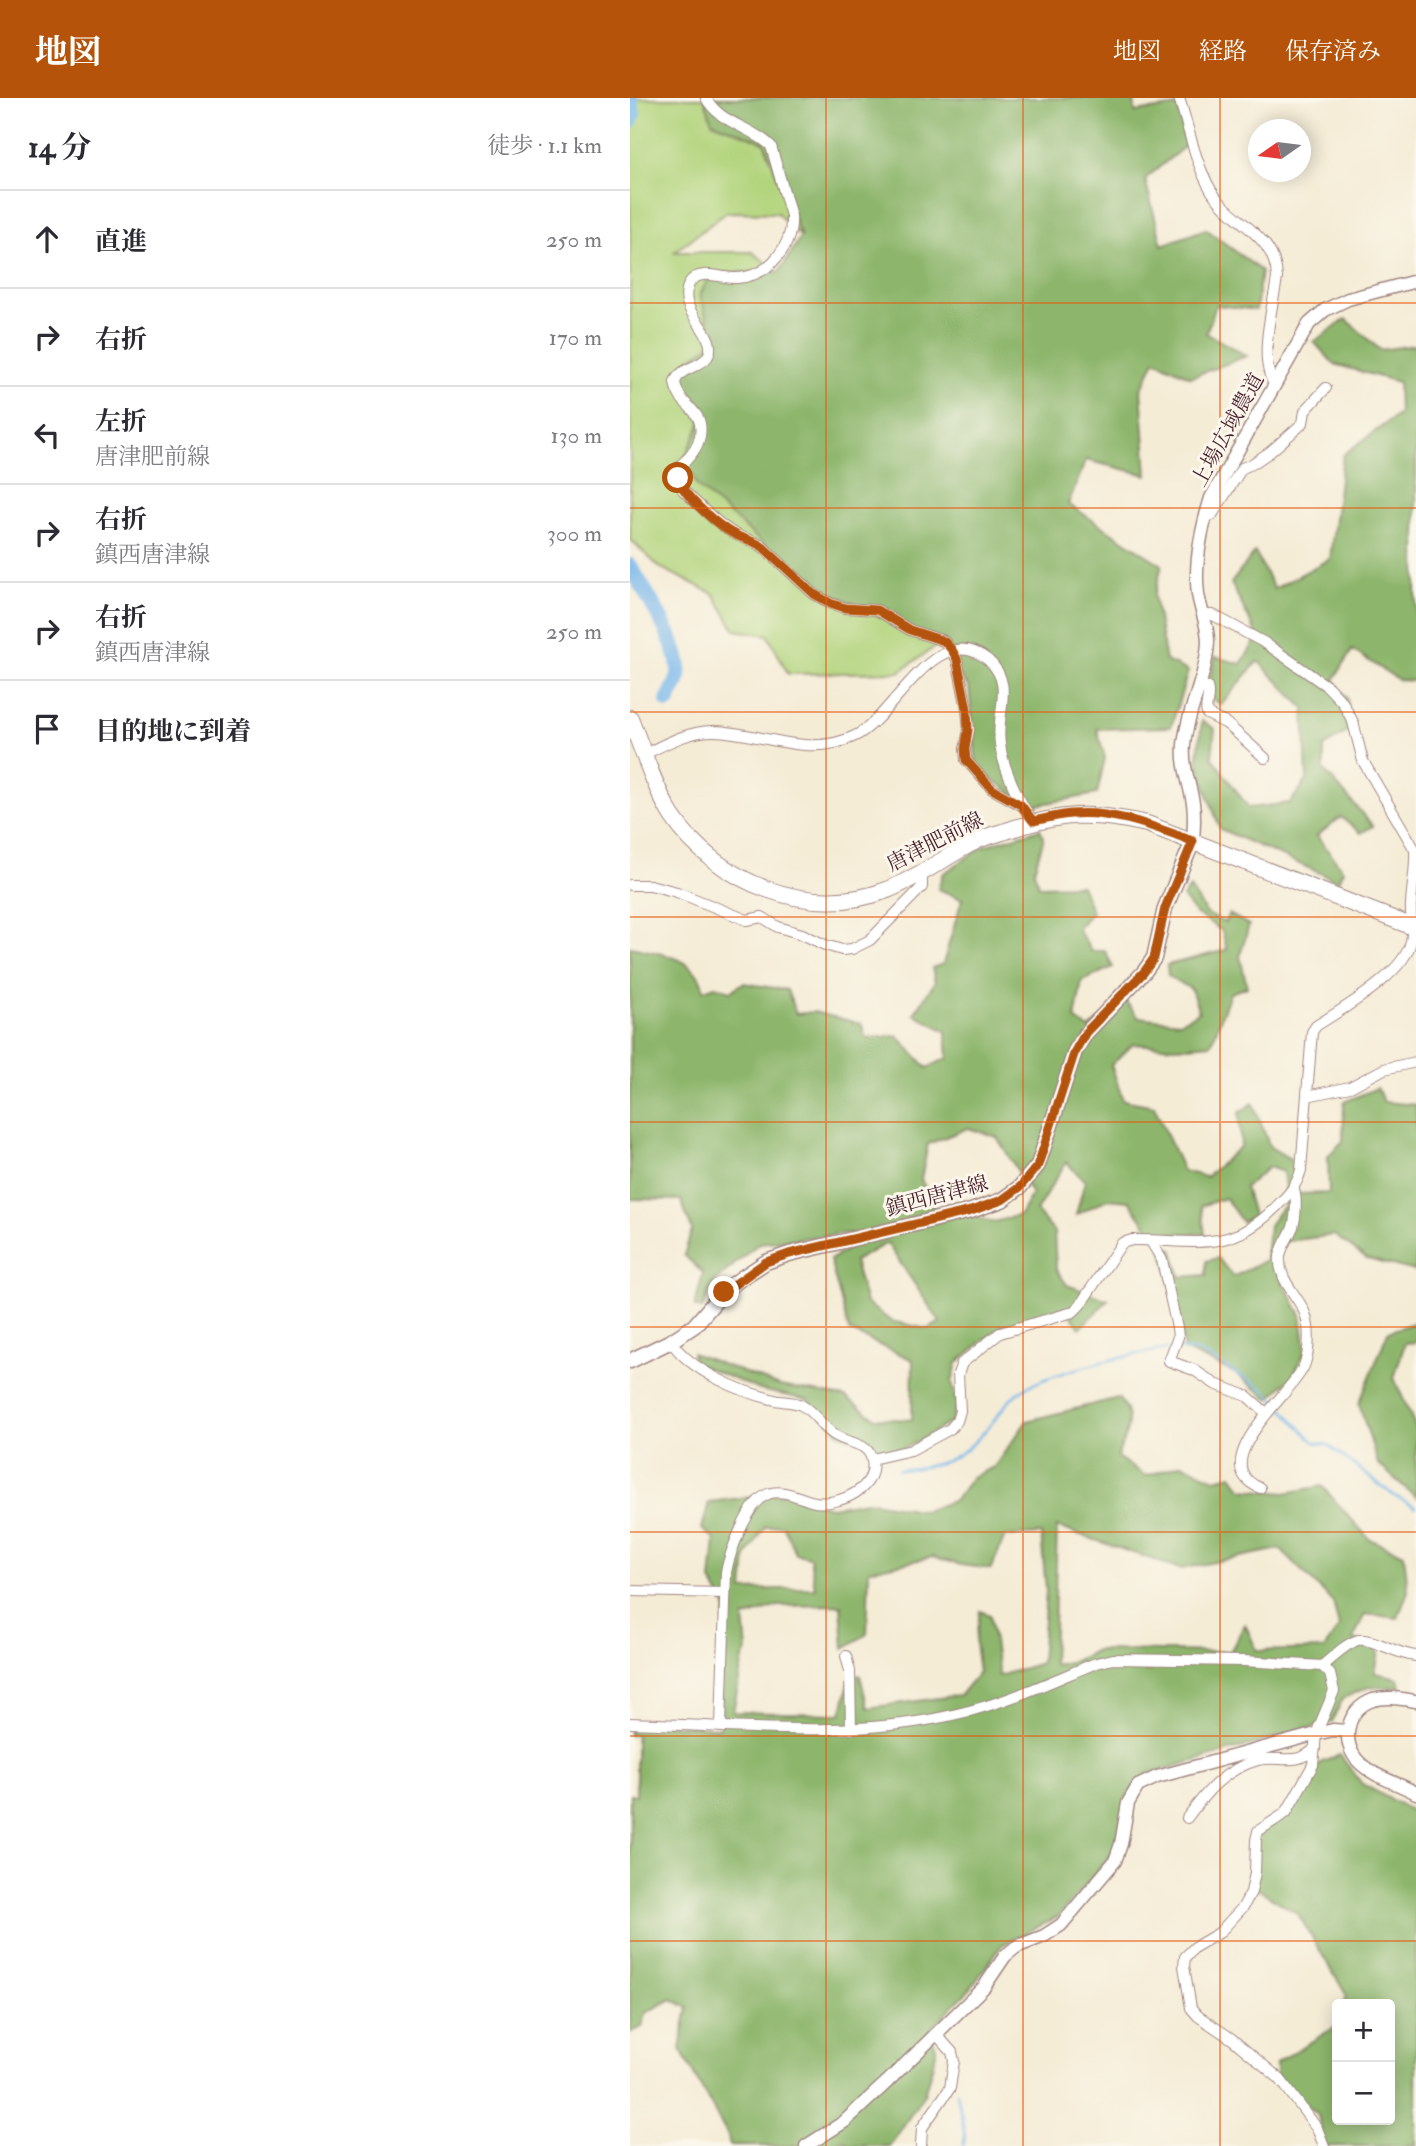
<!DOCTYPE html>
<html lang="ja">
<meta charset="utf-8">
<style>
:root{--surface:#fff;--page:#f7f7f7;--text:#2b2b33;--muted:#7c7c81;--line:#e1e1e2;--accent:#b45309}
body{margin:0;font-family:"IM FELL Double Pica","Noto Serif JP",serif;background:var(--page);color:var(--text)}
.controls{position:absolute;right:21px;bottom:21px;display:grid;overflow:hidden;border-radius:7px;box-shadow:0 4px 18px #0003}
.controls button{width:63px;height:63px;display:grid;place-items:center;padding:0;border:0;border-bottom:2px solid var(--line);background:var(--surface);color:var(--text);font:35px sans-serif}
.compass{position:absolute;left:618px;top:21px;width:63px;height:63px;border-radius:50%;background:var(--surface);box-shadow:0 4px 18px #0003;rotate:256deg}
.stop{position:absolute;width:21px;height:21px;margin:-16px;border:5px solid #b45309;border-radius:50%;background:#fff}
.stop.end{background:#b45309;border-color:#fff;box-shadow:0 2px 7px #0008}
.list{margin:0;padding:0;list-style:none}
h2{display:flex;justify-content:space-between;align-items:center;height:91px;margin:0;padding:0 28px;font-size:30px}
h2 small{font-size:23px;font-weight:400;color:var(--muted)}
.list li{display:grid;grid-template-columns:46px 1fr auto;gap:21px;align-items:center;box-sizing:border-box;height:98px;padding:0 28px;border-top:2px solid var(--line)}
.list b{display:block;font-size:26px;white-space:nowrap}
.list p{margin:0;font-size:23px;white-space:nowrap;color:var(--muted)}
.list em{font-size:23px;font-style:normal;color:var(--muted)}
.icon{flex:none;width:38px;height:38px;fill:none;stroke:currentColor;stroke-width:2;stroke-linecap:round;stroke-linejoin:round}
.map{position:relative;flex:none;width:786px;height:2048px;overflow:hidden}
header{display:flex;align-items:center;gap:42px;box-sizing:border-box;height:98px;padding:0 35px;background:var(--accent);color:#fff}
header strong{font-size:33px}
nav{display:flex;gap:38px;margin-inline-start:auto;font-size:24px}
main{display:flex}
aside{flex:1;background:var(--surface)}
.map>svg:first-child{display:block}
.green{fill:#b2d47d;stroke:#7e7a54;stroke-width:2}
.forest{fill:#8db66c;stroke:#6c6a4c;stroke-width:2;fill-rule:evenodd}
.lines{fill:none;stroke-linecap:round;stroke-linejoin:round}
.stream{stroke:#76b6ea;stroke-width:2.5}
.river{stroke:#76b6ea;stroke-width:16}
.minor-casing{stroke:#a08680;stroke-width:12}
.tertiary-casing{stroke:#a08680;stroke-width:15}
.secondary-casing{stroke:#a08680;stroke-width:17}
.primary-casing{stroke:#a08680;stroke-width:18}
.minor{stroke:#fff;stroke-width:10}
.tertiary{stroke:#fff;stroke-width:12}
.secondary{stroke:#fff;stroke-width:14}
.primary{stroke:#fff;stroke-width:16}
.route{stroke:#b45309;stroke-width:9}
.grid{fill:none;stroke:#e8590c;stroke-width:2;stroke-opacity:0.55}
.labels{text-anchor:middle;dominant-baseline:central;stroke-width:6;stroke-linejoin:round;paint-order:stroke}
.street-label{font-size:21px;fill:#4a1f2b;stroke:#fbf7ec}
</style>
<header>
<strong>地図</strong>
<nav><a>地図</a><a>経路</a><a>保存済み</a></nav>
</header>
<main>
<aside>
<h2>14 分<small>徒歩 · 1.1 km</small></h2>
<ul class="list">
<li><svg class="icon" aria-label="ahead" viewBox="0 0 24 24"><path d="M12 20V5M6 11l6-6 6 6"/></svg><div><b>直進</b></div><em>250 m</em></li>
<li><svg class="icon" aria-label="right" viewBox="0 0 24 24"><path d="M7 20v-9h11M14 6l5 5-5 5"/></svg><div><b>右折</b></div><em>170 m</em></li>
<li><svg class="icon" aria-label="left" viewBox="0 0 24 24"><path d="M17 20v-9H6M10 6l-5 5 5 5"/></svg><div><b>左折</b><p>唐津肥前線</p></div><em>130 m</em></li>
<li><svg class="icon" aria-label="right" viewBox="0 0 24 24"><path d="M7 20v-9h11M14 6l5 5-5 5"/></svg><div><b>右折</b><p>鎮西唐津線</p></div><em>300 m</em></li>
<li><svg class="icon" aria-label="right" viewBox="0 0 24 24"><path d="M7 20v-9h11M14 6l5 5-5 5"/></svg><div><b>右折</b><p>鎮西唐津線</p></div><em>250 m</em></li>
<li><svg class="icon" aria-label="arrive" viewBox="0 0 24 24"><path d="M6 21V4h12l-3 4 3 4H6"/></svg><div><b>目的地に到着</b></div></li>
</ul>
</aside>
<div class="map">
<svg width="786" height="2048" viewBox="0 0 786 2048">
<rect width="100%" height="100%" fill="#fbf7ec"/>
<filter id="ink" filterUnits="userSpaceOnUse"><feTurbulence type="fractalNoise" baseFrequency=".0143" numOctaves="2"/><feDisplacementMap in="SourceGraphic" scale="14" xChannelSelector="R" yChannelSelector="G"/><feConvolveMatrix kernelMatrix="1 2 1 2 8 2 1 2 1" color-interpolation-filters="sRGB"/></filter>
<filter id="wash" filterUnits="userSpaceOnUse"><feTurbulence type="fractalNoise" baseFrequency=".00686" numOctaves="4" result="noise"/><feDisplacementMap in="SourceGraphic" scale="28" xChannelSelector="R" yChannelSelector="G"/><feGaussianBlur stdDeviation="1.57" result="paint"/><feColorMatrix in="noise" values="0 0 0 0 0 0 0 0 0 0 0 0 0 0 0 0 0 1.4 0 .05"/><feComposite in="paint" operator="in"/></filter>
<g filter="url(#wash)">
<rect width="100%" height="100%" fill="#f5ecd6"/>
<!-- green -->
<polygon class="green" points="0,0 74,0 134,44 171,139 147,115 97,114 44,154 122,154 149,174 81,175 309,546 269,574 158,576 138,537 105,532 84,496 29,469 0,441"/>
<!-- forest -->
<g class="forest">
<polygon points="74,0 504,0 505,14 548,8 555,48 515,81 532,147 576,131 631,173 626,212 586,207 576,235 617,258 561,279 525,262 511,292 517,377 456,362 438,406 532,467 524,498 536,563 558,573 541,629 467,631 475,660 467,696 401,708 347,671 339,590 309,546 176,483 67,388 55,360 73,320 51,287 58,262 84,244 70,197 81,175 149,174 171,138 134,44 82,24"/>
<polygon points="716,221 750,252 786,247 786,583 769,582 722,552 704,582 717,600 720,632 694,649 694,672 743,728 731,735 711,719 687,738 713,772 708,783 590,731 567,665 572,623 585,631 582,659 619,710 660,705 677,682 674,610 628,563 591,607 576,596 585,559 611,566 628,539 601,485 625,454 644,491 700,461 713,357 769,316 768,284 704,266 684,244"/>
<path d="M410 731 414 739 404 773 409 788 451 787 462 814 447 830 461 853H475L483 869 452 883 445 921 459 931 494 901 508 919 550 924 569 914 561 891 538 878 537 867 597 852 592 833 564 814 553 799 560 790 577 816 595 825 599 816 619 827 610 858 617 889 600 895 581 946 545 949 503 946 481 967 493 1002 524 1008 553 1073 576 1079 611 1048 609 1015 623 1005 640 1049 664 1063V1096L699 1095 698 1058 713 1043 714 1004 747 990 754 1004 786 1007V1173L737 1161 704 1137 650 1144 646 1171 671 1217 676 1252 663 1278 639 1301 605 1275 554 1252 551 1228 532 1150H542L551 1179 576 1177V1163L588 1160 603 1179 636 1162 639 1127 657 1103 653 1074 639 1069 615 1089 623 1117 612 1124 595 1100 571 1108 575 1136 522 1135 499 1103 477 1101 446 1117 455 1083 436 1064 406 1113 424 1134 426 1171 437 1187 478 1202 450 1230 436 1211 371 1228 327 1265 322 1284 327 1307 321 1324 277 1349 247 1356 234 1344 209 1336 178 1302 130 1292 63 1264 62 1255 150 1288 215 1299 246 1320 282 1322 283 1262 219 1233 200 1162 224 1147 219 1135 129 1145 84 1184 72 1211 65 1209 73 1175 54 1157 62 1132 51 1102 0 1101V849C30 856 66 857 74 892L85 888 101 893 113 885 157 892 166 916 184 914 232 926 236 940 268 938 297 970 318 960 316 933 284 916 305 884 302 870 313 866 332 801 308 791 313 776 354 748ZM338 1030 367 1039 402 1096 390 1117 364 1124 303 1109 291 1081 298 1046ZM257 1145 310 1224 309 1225 298 1231 261 1223 236 1205 224 1163Z"/>
<polygon points="786,1224 786,1244 775,1245 764,1280 786,1330 786,1399 748,1366 729,1306 758,1234"/>
<path d="M488 1300C507 1320 495 1337 487 1359L516 1378 552 1366 585 1381 602 1377 612 1391 655 1395 692 1388 739 1441 774 1456 778 1493 768 1520 735 1516 723 1541 749 1554 745 1575 768 1580 770 1589H739L713 1600 702 1624 518 1676 497 1698 486 1751 429 1818 372 1847 340 1891 299 1932 307 1952 294 1996 260 2048H220L213 2042 202 2048H100L98 2038 50 1951 58 1910 42 1901 15 1915 12 1929 0 1935V1697H6V1637H0V1624L90 1630 96 1508 81 1483 85 1442 72 1431 79 1404 156 1395 200 1409 237 1403 295 1413 325 1402 342 1379 364 1369 397 1323ZM153 1427 166 1456 180 1459 185 1490 113 1492 116 1459 135 1429ZM427 1429 550 1471 650 1451 703 1504 709 1529 694 1551 627 1553 615 1526 600 1554 466 1552 445 1563 423 1567ZM411 1436 416 1492 411 1565 369 1578 360 1517 350 1513 345 1545 349 1574 330 1597 238 1610 230 1577H221L211 1616 103 1614 113 1560 117 1552 114 1520 148 1508 211 1507 214 1550 237 1536 239 1472 303 1459 331 1467 361 1471 375 1438Z"/>
<polygon points="710,1657 732,1686 786,1715 786,2048 695,2048 688,2017 646,1978 646,1965 707,1928 707,2022 760,2022 760,1906 714,1906 717,1898 668,1816 626,1790 623,1736 657,1718 690,1665"/>
</g>
<g class="lines">
<!-- stream -->
<g class="stream">
<polyline points="548,1251 569,1254 634,1291 684,1344 698,1347 763,1397 786,1409"/>
<path d="M268 1372C311 1369 332 1362 360 1327 368 1318 375 1306 384 1298 405 1277 510 1253 542 1251"/>
<polyline points="327,1994 335,2039 333,2048"/>
</g>
<!-- river -->
<g class="river">
<polyline points="0,0 3,16 0,23"/>
<path d="M0 468C14 493 53 550 49 578 47 586 41 595 38 603"/>
</g>
</g>
</g>
<g filter="url(#ink)">
<g class="lines">
<!-- minor casing -->
<g class="minor-casing">
<g id="minor">
<path d="M76 0C89 25 122 29 141 48L161 118C162 132 158 146 148 158 138 171 124 179 107 180 94 181 69 170 60 184 45 210 79 229 80 248 82 270 51 266 45 284 48 310 75 309 70 338 69 343 66 350 63 354 59 361 52 364 48 371V380L53 392C69 407 85 424 103 435 113 441 124 442 133 449L184 496 200 505 215 510 247 512 280 532 314 543 327 561 337 611 339 632 335 651 336 662 362 691 391 707"/>
<path d="M549 0C559 30 565 65 581 92 600 124 646 136 647 180 643 209 627 263 645 287"/>
<polyline points="575,420 582,417 612,370 622,366 640,354 673,325 675,313 696,290"/>
<path d="M569 586 577 589C581 598 574 607 577 616L597 626 635 660"/>
<path d="M15 656C35 646 61 632 84 633 131 634 178 661 225 638 265 619 305 519 358 562 386 586 365 616 370 646 373 670 389 704 403 723"/>
<polyline points="0,787 20,787 47,794 117,822 132,819 148,829 172,836 195,847 212,852 222,851 240,842 292,789 292,773"/>
<polyline points="677,998 720,989 754,971 786,964"/>
<polyline points="520,1142 532,1162 547,1230 548,1239 539,1263 564,1272 585,1286 617,1298 636,1315"/>
<path d="M41 1243C60 1273 111 1294 145 1302 153 1304 163 1303 171 1307 185 1314 192 1330 206 1338 218 1345 237 1345 241 1359 251 1390 209 1408 185 1404 170 1401 154 1390 138 1396 118 1404 100 1454 96 1474L91 1627"/>
<path d="M242 1361 281 1352 320 1331 327 1323 330 1313 328 1276 332 1265 370 1235 443 1214 450 1207 492 1145 502 1142C561 1141 597 1157 644 1111 657 1098 666 1090 671 1072L682 934 686 928C712 911 775 876 781 843 784 832 780 818 781 806 782 787 786 770 785 752L733 663 723 624 713 605 698 589 635 545 583 517H574"/>
<path d="M630 1390C572 1365 663 1295 674 1268 680 1253 681 1226 673 1211 664 1193 648 1181 650 1158 652 1147 659 1139 663 1129 666 1119 667 1101 664 1092"/>
<polyline points="0,1493 95,1495"/>
<polyline points="216,1558 220,1573 221,1631"/>
<path d="M692 1568C702 1560 715 1546 728 1542 741 1539 768 1557 786 1558"/>
<path d="M0 1625C109 1628 223 1642 331 1615 378 1604 422 1583 466 1565L483 1561 614 1563 692 1568 700 1576 704 1593 686 1636 683 1667 656 1715 628 1733 626 1742 625 1775 621 1794 613 1809 589 1835 565 1849 555 1859 554 1868 561 1910 568 1918 602 1941 650 1981 687 2030 694 2048"/>
<path d="M557 1720C576 1694 595 1671 628 1662 649 1657 668 1669 685 1650"/>
<polyline points="291,2048 292,2030 320,1990 324,1963 322,1954 306,1936"/>
</g>
</g>
<!-- tertiary casing -->
<g class="tertiary-casing">
<g id="tertiary">
<path d="M563 743C564 730 565 718 563 705 560 686 552 668 554 647 557 612 577 579 578 543 578 527 570 511 568 496 564 465 572 429 581 400L679 226 695 212 718 201 786 183"/>
<path d="M786 1603C772 1601 757 1598 743 1602 716 1611 710 1645 729 1664 744 1679 768 1685 786 1695"/>
<polyline points="176,2048 214,2024 257,1984 354,1889 375,1858 386,1849 414,1838 431,1827 485,1763 491,1746 498,1705 508,1688 527,1679 686,1636 703,1632 717,1633"/>
</g>
</g>
<!-- secondary casing -->
<g class="secondary-casing">
<polyline id="secondary" points="0,1263 41,1243 64,1228 94,1193 113,1179 136,1164 159,1156 341,1113 372,1102 390,1089 408,1067 445,953 456,935 514,874 524,860 535,810 563,743"/>
</g>
<!-- primary casing -->
<g class="primary-casing">
<path id="primary" d="M0 620C11 648 26 693 42 718 87 785 180 822 257 792 288 780 316 758 346 743 355 739 366 736 376 733 429 715 462 713 517 726L786 830"/>
</g>
<!-- minor -->
<use href="#minor" class="minor"/>
<!-- tertiary -->
<use href="#tertiary" class="tertiary"/>
<!-- secondary -->
<use href="#secondary" class="secondary"/>
<!-- primary -->
<use href="#primary" class="primary"/>
</g>
</g>
<g class="lines" filter="url(#ink)">
<!-- route -->
<path class="route" d="M48 380C52 397 91 431 108 438 117 442 125 443 133 449L184 496 200 505 215 510 247 512 280 532 314 543 322 552 327 561 337 611 338 632 335 651 336 662 362 691 391 707 403 723C415 721 428 717 441 716 483 712 524 729 563 743L535 810 524 860 514 874 456 934 445 953 408 1067 390 1089 372 1102 341 1113 159 1156 136 1164 94 1194"/>
</g>
<!-- grid -->
<path class="grid" d="M196 0V2048M393 0V2048M590 0V2048M0 205H786M0 410H786M0 614H786M0 819H786M0 1024H786M0 1229H786M0 1434H786M0 1638H786M0 1843H786"/>
<g class="labels">
<!-- street labels -->
<g class="street-label">
<text transform="translate(598 332) rotate(-61)">上場広域農道</text>
<text transform="translate(305 744) rotate(-27)">唐津肥前線</text>
<text transform="translate(307 1098) rotate(-15)">鎮西唐津線</text>
</g>
</g>
</svg>
<div class="controls">
<button>+</button>
<button>−</button>
</div>
<svg class="compass" viewBox="-18 -18 36 36"><path d="M0-13l5 13h-10z" fill="#e53935"/><path d="M0 13l5-13h-10z" fill="#7c7c81"/></svg>
<div class="stop" style="left:48px;top:380px"></div>
<div class="stop end" style="left:94px;top:1194px"></div>
</div>
</main>
